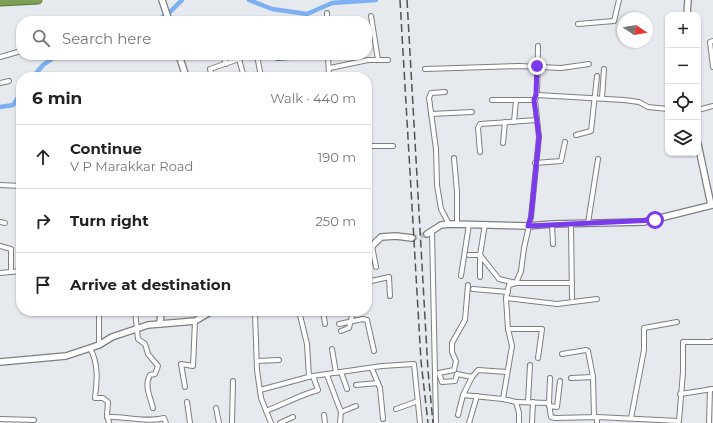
<!DOCTYPE html>
<meta charset="utf-8">
<style>
:root{--surface:#fff;--page:#f2f2f2;--text:#222;--muted:#767676;--line:#e0e0e0}
body{margin:0;font-family:Montserrat,sans-serif;background:var(--page);color:var(--text)}
.controls{position:absolute;right:12px;top:12px;display:grid;overflow:hidden;border-radius:8px;box-shadow:0 1px 3px #0004}
.controls button{width:36px;height:36px;display:grid;place-items:center;padding:0;border:0;border-bottom:1px solid var(--line);background:var(--surface);color:var(--text);font:20px sans-serif}
.compass{position:absolute;left:617px;top:12px;width:36px;height:36px;border-radius:50%;background:var(--surface);box-shadow:0 1px 3px #0004;rotate:102deg}
.stop{position:absolute;width:12px;height:12px;margin:-9px;border:3px solid #7c3aed;border-radius:50%;background:#fff}
.stop.end{background:#7c3aed;border-color:#fff;box-shadow:0 1px 4px #0008}
.list{margin:0;padding:0;list-style:none}
h2{display:flex;justify-content:space-between;align-items:center;height:52px;margin:0;padding:0 16px;font-size:17px}
h2 small{font-size:13px;font-weight:400;color:var(--muted)}
.list li{display:grid;grid-template-columns:26px 1fr auto;gap:12px;align-items:center;box-sizing:border-box;height:64px;padding:0 16px;border-top:1px solid var(--line)}
.list b{display:block;font-size:15px;white-space:nowrap}
.list p{margin:0;font-size:13px;white-space:nowrap;color:var(--muted)}
.list em{font-size:13px;font-style:normal;color:var(--muted)}
.icon{flex:none;width:22px;height:22px;fill:none;stroke:currentColor;stroke-width:2;stroke-linecap:round;stroke-linejoin:round}
.map{position:relative;flex:none;width:713px;height:423px;overflow:hidden}
.search{position:absolute;background:var(--surface);box-shadow:0 1px 3px #0004;left:16px;top:16px;width:356px;height:44px;display:flex;align-items:center;gap:10px;box-sizing:border-box;padding:0 14px;border-radius:16px;color:var(--muted);font-size:15px}
.panel{position:absolute;background:var(--surface);box-shadow:0 1px 3px #0004;left:16px;top:72px;width:356px;height:244px;border-radius:16px}
.map>svg:first-child{display:block}
.lines{fill:none;stroke-linecap:round;stroke-linejoin:round}
.canal{stroke:#7db0f0;stroke-width:4.5}
.secondary-tunnel{stroke:#bec1c5;stroke-width:5.5;stroke-dasharray:5.5 3;stroke-linecap:butt}
.street-casing{stroke:#7c7f82;stroke-width:6}
.secondary-casing{stroke:#7c7f82;stroke-width:8}
.highway-casing{stroke:#5b7342;stroke-width:9}
.street{stroke:#fff;stroke-width:4}
.secondary{stroke:#fff;stroke-width:5.5}
.highway{stroke:#7ca055;stroke-width:7}
.rail{stroke:#515356;stroke-width:1.5;stroke-dasharray:8 4;stroke-linecap:butt}
.route{stroke:#7c3aed;stroke-width:5}
</style>
<div class="map">
<svg width="713" height="423" viewBox="0 0 713 423">
<rect width="100%" height="100%" fill="#e6e9ee"/>
<g class="lines">
<!-- canal -->
<g class="canal">
<polyline points="249,0 272,9 307,14 332,3 376,0"/>
<polyline points="156,21 169,13 182,0"/>
<polyline points="33,77 43,65 58,55"/>
<polyline points="0,107 13,105 21,93"/>
</g>
<!-- secondary-tunnel -->
<polyline class="secondary-tunnel" points="412,238 427,234"/>
<!-- street casing -->
<g class="street-casing">
<g id="street">
<polyline points="327,13 327,21"/>
<polyline points="371,16 378,60"/>
<polyline points="209,21 213,21"/>
<polyline points="578,24 614,21 619,0"/>
<polyline points="713,41 710,42 713,67"/>
<polyline points="223,55 226,64"/>
<polyline points="257,55 261,77"/>
<polyline points="328,55 329,77"/>
<polyline points="0,57 21,51"/>
<polyline points="277,58 320,55"/>
<polyline points="330,68 368,60 388,60"/>
<polyline points="425,69 519,66 561,68 589,64"/>
<polyline points="212,77 210,69 239,59 244,77"/>
<polyline points="0,83 9,81"/>
<polyline points="445,92 431,93 429,98 436,149 437,185 441,209 449,224"/>
<polyline points="537,95 538,46"/>
<polyline points="602,98 604,69"/>
<polyline points="492,100 535,100"/>
<polyline points="698,110 713,106"/>
<polyline points="431,114 472,112"/>
<polyline points="514,122 516,100"/>
<polyline points="576,135 591,131 597,76"/>
<polyline points="503,143 505,122"/>
<polyline points="368,146 393,146"/>
<polyline points="367,147 369,126"/>
<polyline points="480,152 478,128 480,124 537,120"/>
<polyline points="454,158 457,192 457,224"/>
<polyline points="535,163 561,161 565,142"/>
<polyline points="0,185 21,186"/>
<polyline points="0,222 5,223"/>
<polyline points="588,223 598,159"/>
<polyline points="552,224 553,244"/>
<polyline points="571,224 572,298"/>
<polyline points="432,231 436,423"/>
<polyline points="0,246 11,249 11,272"/>
<polyline points="372,246 376,267"/>
<polyline points="469,255 480,255 485,224"/>
<polyline points="480,255 499,279 516,283 572,283"/>
<polyline points="0,273 21,271"/>
<polyline points="461,276 469,224"/>
<polyline points="480,277 480,255"/>
<polyline points="367,282 389,277 390,296"/>
<polyline points="468,285 465,320 452,343 452,352 456,361 454,370 439,373 442,382 455,381 457,374 472,377"/>
<polyline points="473,289 508,292"/>
<polyline points="506,298 557,304 597,299"/>
<path d="M135 311 138 339 145 344 148 354 158 366 155 374 150 375C144 386 150 396 153 408"/>
<polyline points="253,311 255,314 257,370 261,398 271,423"/>
<polyline points="299,311 307,344 309,377"/>
<polyline points="323,311 325,324"/>
<polyline points="339,324 363,319 367,320 374,351"/>
<polyline points="508,329 542,329 538,358"/>
<polyline points="341,331 349,328 352,316 351,311"/>
<polyline points="99,345 99,311"/>
<path d="M90 348C99 365 97 380 95 398H103L108 402 107 415 109 423"/>
<polyline points="332,349 336,373"/>
<polyline points="562,354 586,350 588,351 593,377"/>
<polyline points="257,361 279,360"/>
<polyline points="372,369 380,388 383,419"/>
<polyline points="341,372 347,389"/>
<polyline points="327,375 341,412 340,423"/>
<polyline points="571,378 593,377 594,417"/>
<polyline points="356,385 378,383"/>
<polyline points="185,387 181,364 193,366 195,321"/>
<polyline points="260,390 312,376"/>
<polyline points="680,394 713,389"/>
<polyline points="463,395 472,377 478,370 507,372"/>
<polyline points="187,402 190,423"/>
<polyline points="516,402 549,403 551,417 555,418 597,417 679,421 683,372 683,342 713,342 713,341"/>
<polyline points="528,402 530,365"/>
<polyline points="549,403 550,378"/>
<polyline points="549,406 557,407 560,381"/>
<polyline points="216,408 219,423"/>
<polyline points="396,409 418,401"/>
<path d="M266 411C284 404 300 395 318 390L313 376 382 366 414 364 420 423"/>
<polyline points="341,412 356,406"/>
<polyline points="324,415 325,423"/>
<polyline points="458,415 463,395 503,399"/>
<path d="M107 417C126 416 146 423 164 418L166 423"/>
<polyline points="597,417 597,423"/>
<polyline points="631,418 644,350 644,328 677,322"/>
<polyline points="0,419 34,420"/>
<polyline points="232,423 233,381"/>
<polyline points="280,423 293,417"/>
<polyline points="469,423 477,396"/>
<polyline points="519,423 519,413 516,402 503,399 512,346 508,329 506,298 509,285 516,283 521,271 524,248 531,217 539,137 535,100 537,95 624,100 639,102 648,107 668,109"/>
<polyline points="532,423 533,402"/>
<polyline points="709,423 710,389"/>
</g>
</g>
<!-- secondary casing -->
<g class="secondary-casing">
<g id="secondary">
<polyline points="162,0 169,21"/>
<polyline points="687,15 688,0"/>
<polyline points="179,55 186,77"/>
<polyline points="698,144 711,205"/>
<polyline points="427,234 441,225 449,224 528,226 552,224 644,222 713,205"/>
<polyline points="367,251 381,237 396,236 412,238"/>
<polyline points="160,324 161,311"/>
<polyline points="0,362 66,356 99,345 112,337 148,325 195,321 212,311"/>
</g>
</g>
<!-- highway casing -->
<g class="highway-casing">
<polyline id="highway" points="0,2 38,0"/>
</g>
<!-- street -->
<use href="#street" class="street"/>
<!-- secondary -->
<use href="#secondary" class="secondary"/>
<!-- highway -->
<use href="#highway" class="highway"/>
<!-- rail -->
<g class="rail">
<polyline points="400,0 421,361 428,423"/>
<polyline points="407,0 428,371 433,423"/>
</g>
</g>
<g class="lines">
<!-- route -->
<polyline class="route" points="537,66 536,95 534,100 539,137 531,217 528,226 655,220"/>
</g>
</svg>
<div class="controls">
<button>+</button>
<button>−</button>
<button><svg class="icon" aria-label="locate" viewBox="0 0 24 24"><circle cx="12" cy="12" r="6"/><path d="M12 2v4M12 18v4M2 12h4M18 12h4"/></svg></button>
<button><svg class="icon" aria-label="layers" viewBox="0 0 24 24"><path d="M12 4l9 5-9 5-9-5zM3 14l9 5 9-5"/></svg></button>
</div>
<svg class="compass" viewBox="-18 -18 36 36"><path d="M0-13l5 13h-10z" fill="#e53935"/><path d="M0 13l5-13h-10z" fill="#767676"/></svg>
<div class="stop" style="left:655px;top:220px"></div>
<div class="stop end" style="left:537px;top:66px"></div>
<div class="search"><svg class="icon" aria-label="search" viewBox="0 0 24 24"><circle cx="10" cy="10" r="6"/><path d="M15 15l6 6"/></svg>Search here</div>
<section class="panel">
<h2>6 min<small>Walk · 440 m</small></h2>
<ul class="list">
<li><svg class="icon" aria-label="ahead" viewBox="0 0 24 24"><path d="M12 20V5M6 11l6-6 6 6"/></svg><div><b>Continue</b><p>V P Marakkar Road</p></div><em>190 m</em></li>
<li><svg class="icon" aria-label="right" viewBox="0 0 24 24"><path d="M7 20v-9h11M14 6l5 5-5 5"/></svg><div><b>Turn right</b></div><em>250 m</em></li>
<li><svg class="icon" aria-label="arrive" viewBox="0 0 24 24"><path d="M6 21V4h12l-3 4 3 4H6"/></svg><div><b>Arrive at destination</b></div></li>
</ul>
</section>
</div>
